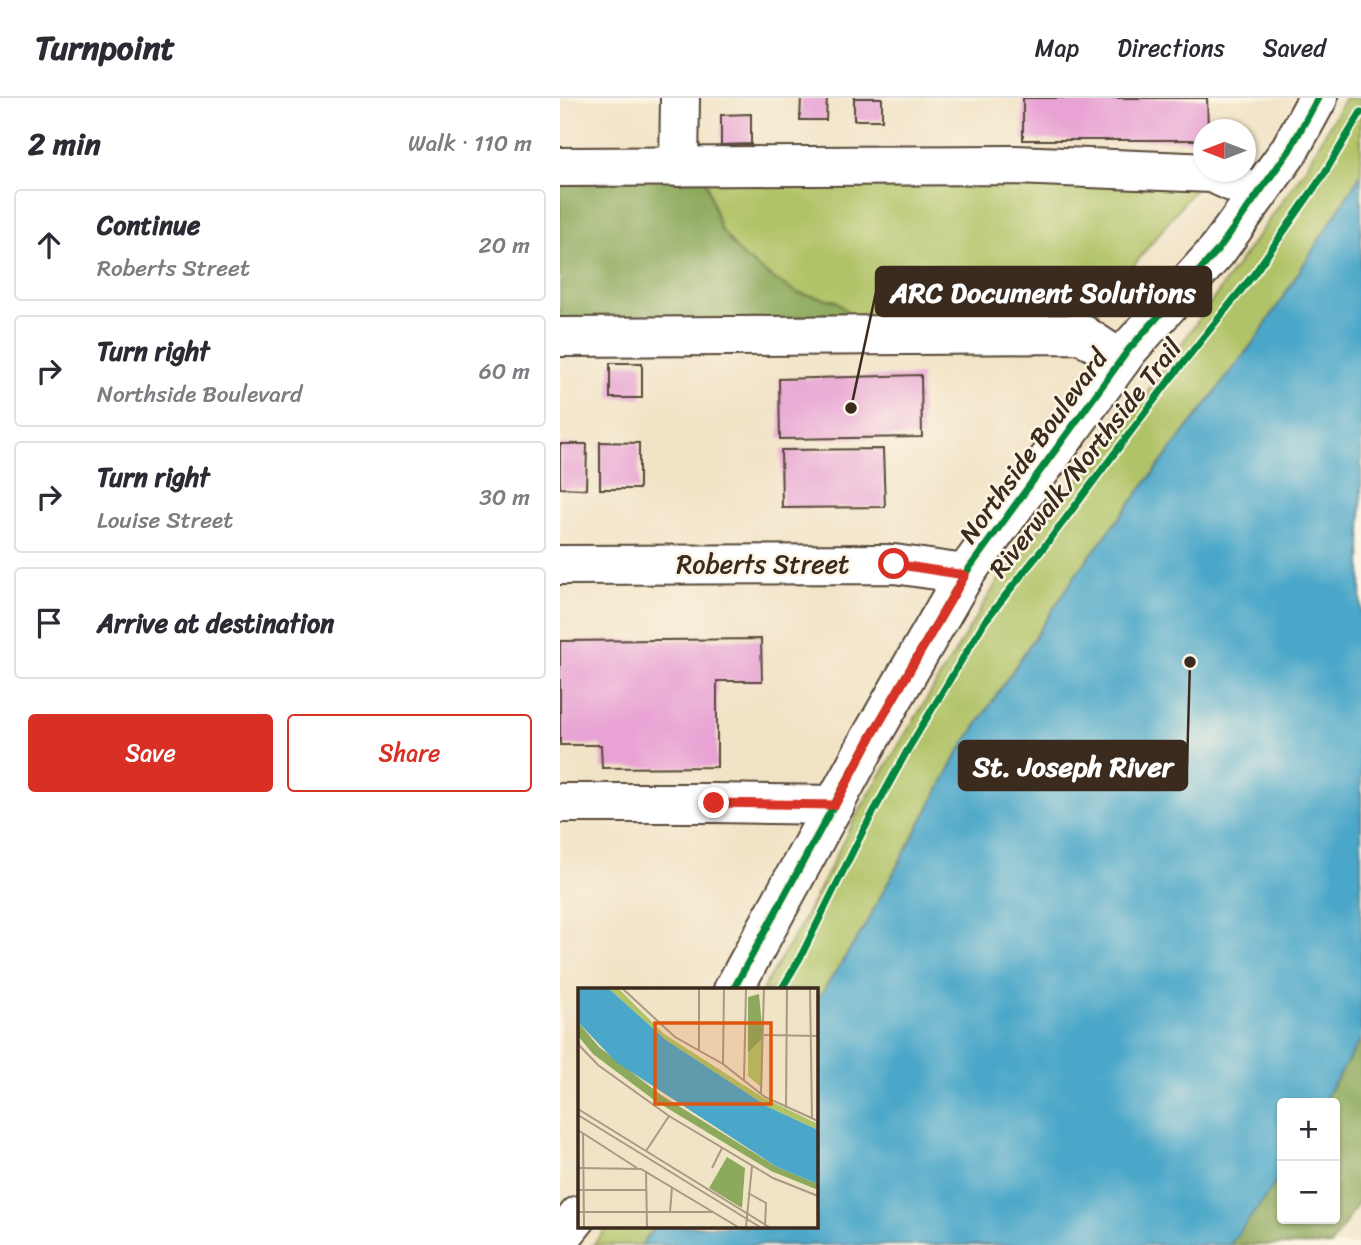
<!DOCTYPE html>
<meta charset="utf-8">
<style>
:root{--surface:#fff;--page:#f7f7f7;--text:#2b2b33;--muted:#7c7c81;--line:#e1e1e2;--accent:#d93025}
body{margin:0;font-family:Sriracha,sans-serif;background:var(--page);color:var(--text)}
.controls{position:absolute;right:21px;bottom:21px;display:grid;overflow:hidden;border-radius:7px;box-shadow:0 2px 5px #0004}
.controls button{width:63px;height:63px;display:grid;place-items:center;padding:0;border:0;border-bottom:2px solid var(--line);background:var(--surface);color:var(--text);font:35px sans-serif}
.compass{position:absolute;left:633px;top:21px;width:63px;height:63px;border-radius:50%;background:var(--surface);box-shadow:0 2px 5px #0004;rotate:270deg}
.stop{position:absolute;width:21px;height:21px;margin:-16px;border:5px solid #d93025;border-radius:50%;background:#fff}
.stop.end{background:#d93025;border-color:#fff;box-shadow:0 2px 7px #0008}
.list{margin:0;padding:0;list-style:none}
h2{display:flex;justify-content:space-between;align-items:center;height:91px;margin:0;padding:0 28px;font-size:30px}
h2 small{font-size:23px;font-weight:400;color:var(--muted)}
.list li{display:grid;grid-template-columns:46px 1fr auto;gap:21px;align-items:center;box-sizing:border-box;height:112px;margin:0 14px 14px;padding:0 14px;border:2px solid var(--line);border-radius:7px}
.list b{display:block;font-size:26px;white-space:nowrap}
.list p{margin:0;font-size:23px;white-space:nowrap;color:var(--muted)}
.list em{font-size:23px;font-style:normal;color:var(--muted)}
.actions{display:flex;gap:14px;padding:21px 28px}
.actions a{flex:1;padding:16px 0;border:2px solid var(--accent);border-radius:7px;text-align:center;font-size:24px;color:var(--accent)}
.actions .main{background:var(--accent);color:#fff}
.icon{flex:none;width:38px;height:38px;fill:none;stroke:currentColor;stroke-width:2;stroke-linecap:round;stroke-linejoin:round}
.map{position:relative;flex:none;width:801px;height:1147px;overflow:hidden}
header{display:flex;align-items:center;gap:42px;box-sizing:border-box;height:98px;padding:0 35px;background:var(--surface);border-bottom:2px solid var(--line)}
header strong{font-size:33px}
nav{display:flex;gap:38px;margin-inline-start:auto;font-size:24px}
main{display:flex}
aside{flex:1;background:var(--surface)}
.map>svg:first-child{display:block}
.green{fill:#b1c367;stroke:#767642;stroke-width:2}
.forest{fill:#8ca95c;stroke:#646a3d;stroke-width:2}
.water{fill:#4ba7c9;stroke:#436874;stroke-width:2}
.building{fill:#e8a3d4}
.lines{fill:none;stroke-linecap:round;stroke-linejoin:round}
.minor-casing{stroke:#564637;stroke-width:42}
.minor{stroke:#fff;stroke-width:38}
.cycleway-casing{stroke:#fcf5e5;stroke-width:11}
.cycleway{stroke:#00873e;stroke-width:7}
.route{stroke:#d93025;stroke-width:9}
.labels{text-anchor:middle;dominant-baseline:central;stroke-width:5;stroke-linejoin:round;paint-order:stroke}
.street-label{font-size:26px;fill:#3b2a1e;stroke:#fcf5e5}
.inset-road{fill:none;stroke:#a89983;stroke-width:2}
.view{fill:#df570d;fill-opacity:0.15;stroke:#df570d;stroke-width:3.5}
.inset-edge{fill:none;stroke:#3b2a1e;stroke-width:3.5}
.leader{fill:none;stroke:#3b2a1e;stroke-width:2.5}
.callout-dot{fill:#3b2a1e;stroke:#fcf5e5;stroke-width:2.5}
.callout{fill:#3b2a1e;stroke:#3b2a1e;stroke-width:2.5}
.callout-label{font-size:28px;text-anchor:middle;font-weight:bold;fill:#fff}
</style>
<header>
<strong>Turnpoint</strong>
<nav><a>Map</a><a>Directions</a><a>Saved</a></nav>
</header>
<main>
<aside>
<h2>2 min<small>Walk · 110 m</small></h2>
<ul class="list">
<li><svg class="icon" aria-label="ahead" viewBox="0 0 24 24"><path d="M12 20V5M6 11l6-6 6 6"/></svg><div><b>Continue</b><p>Roberts Street</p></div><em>20 m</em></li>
<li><svg class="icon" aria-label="right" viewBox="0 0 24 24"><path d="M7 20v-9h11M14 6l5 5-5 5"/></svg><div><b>Turn right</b><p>Northside Boulevard</p></div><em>60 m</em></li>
<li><svg class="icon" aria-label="right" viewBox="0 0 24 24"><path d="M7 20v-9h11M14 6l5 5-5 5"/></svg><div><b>Turn right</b><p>Louise Street</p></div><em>30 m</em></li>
<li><svg class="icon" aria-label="arrive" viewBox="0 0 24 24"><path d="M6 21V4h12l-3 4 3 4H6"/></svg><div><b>Arrive at destination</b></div></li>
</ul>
<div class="actions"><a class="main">Save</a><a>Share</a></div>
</aside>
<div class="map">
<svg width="801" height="1147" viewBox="0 0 801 1147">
<rect width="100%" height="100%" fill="#fcf5e5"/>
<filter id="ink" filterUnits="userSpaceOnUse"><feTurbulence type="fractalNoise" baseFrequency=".0143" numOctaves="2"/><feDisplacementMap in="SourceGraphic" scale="14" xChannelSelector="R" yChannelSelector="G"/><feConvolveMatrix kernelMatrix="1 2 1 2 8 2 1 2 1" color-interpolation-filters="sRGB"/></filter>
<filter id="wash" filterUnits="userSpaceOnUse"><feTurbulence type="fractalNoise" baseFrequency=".00686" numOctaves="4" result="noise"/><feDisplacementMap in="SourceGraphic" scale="28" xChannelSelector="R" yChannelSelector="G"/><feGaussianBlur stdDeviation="1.57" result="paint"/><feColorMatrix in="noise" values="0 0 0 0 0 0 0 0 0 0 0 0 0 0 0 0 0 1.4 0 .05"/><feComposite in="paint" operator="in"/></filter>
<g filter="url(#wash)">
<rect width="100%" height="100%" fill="#f1e3c6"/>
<!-- green -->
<g class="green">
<polygon points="785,0 801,0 801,76 699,237 517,475 399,654 302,833 256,904 256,892 202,892 242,825 295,720 436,486 594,285 745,71"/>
<polygon points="145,80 640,84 527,226 292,229 276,203 238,195 211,179 181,157 160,130"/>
<polygon points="48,1128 96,1128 81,1147 33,1147"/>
</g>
<!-- forest -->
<g class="forest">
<polygon points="145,80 160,130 181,157 211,179 238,195 276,203 292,218 0,229 0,81"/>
<polygon points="801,941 801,1100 771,1147 670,1147 712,1090 722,1072 722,1121 775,1121 775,1005 762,1005"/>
</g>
<!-- water -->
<polygon class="water" points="801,76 801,941 762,1005 722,1005 722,1072 712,1090 670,1147 81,1147 96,1128 256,1128 256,904 302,833 399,654 517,475 699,237"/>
<g id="blocks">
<!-- building -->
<g class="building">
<polygon points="241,0 267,0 266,22 240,22"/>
<rect x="294" y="0" width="28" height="22"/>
<polygon points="463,0 647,0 648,32 643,32 643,42 463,42"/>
<polygon points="191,16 191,46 161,47 161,17"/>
<rect x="50" y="265" width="32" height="35"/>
<polygon points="361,277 362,339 220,341 219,281"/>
<polygon points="40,344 79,345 79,391 40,391"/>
<polygon points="0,346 27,346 26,391 0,390"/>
<polygon points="323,351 325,409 222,410 221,352"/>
<polygon points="201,541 202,583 157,583 157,669 42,670 41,647 0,647 0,543"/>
</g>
</g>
</g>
<g filter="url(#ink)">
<use href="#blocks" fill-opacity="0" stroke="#564637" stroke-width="2"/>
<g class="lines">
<!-- minor casing -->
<g class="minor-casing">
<g id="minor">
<polyline points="0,69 455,67 652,75 698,96"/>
<polyline points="119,69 120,0"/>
<polyline points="0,239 522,236 561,262"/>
<polyline points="0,467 334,466 405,476"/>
<polyline points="0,705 154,705 275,707"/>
<polyline points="173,892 311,639 405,476 569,251 657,153 729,53 758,0"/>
<polyline points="0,1141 19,1117"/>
</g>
</g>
<!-- minor -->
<use href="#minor" class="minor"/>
<!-- cycleway casing -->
<g class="cycleway-casing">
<g id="cycleway">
<polyline points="173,892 311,639 405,476 569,251 657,153 729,53 758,0"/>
<polyline points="221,892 240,860 302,735 347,653 425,523 488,444 611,280 694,176 764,76 801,14"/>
</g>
</g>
<!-- cycleway -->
<use href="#cycleway" class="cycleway"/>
</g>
</g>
<g class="lines" filter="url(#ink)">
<!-- route -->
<polyline class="route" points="154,705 275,707 311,639 405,477 334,466"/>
</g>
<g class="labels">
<!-- street labels -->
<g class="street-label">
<text transform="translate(473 348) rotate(-54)">Northside Boulevard</text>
<text transform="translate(525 360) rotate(-52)">Riverwalk/Northside Trail</text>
<text x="203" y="466">Roberts Street</text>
</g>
</g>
<!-- overview -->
<g transform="translate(18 890)">
<rect width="240" height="240" fill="#f1e3c6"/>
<path d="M30 0H40L86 46 186 110 240 136V142L190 119 88 52ZM185 50 184 100 170 88V65Z" fill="#b1c367"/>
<path d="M181 6 185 50 170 65V9ZM0 34 21 59 83 107 199 179 240 196V202L193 183 76 112 15 66 0 48ZM149 169 167 180 164 220 131 200Z" fill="#8ca95c"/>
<path d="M0 0H30L88 52 190 119 240 142V196L199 179 38 74 0 34Z" fill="#4ba7c9"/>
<path class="inset-road" d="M44 0 97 49 145 76 187 109 240 133M232 0 234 131M186 47 240 48M0 56 20 77 91 128 195 190 240 208M121 63V0M145 76 146 0M166 92 168 0M183 105 186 0M208 120 209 0M0 121 191 239M0 127 182 239M0 142 59 180M5 145 6 239M68 163 91 128M0 180 63 181 160 239M134 180 144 160M68 183 69 239M0 202H68M170 205 188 215 187 238M0 224H135M92 224 94 199M168 239 174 178"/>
<path class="view" d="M77 35H193V116H77Z"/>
<rect width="240" height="240" class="inset-edge"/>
</g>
<!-- callouts -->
<path class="leader" d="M291 310L316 194M630 564L627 668"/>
<g class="callout-dot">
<circle cx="291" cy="310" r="7"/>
<circle cx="630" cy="564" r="7"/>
</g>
<g class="callout">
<rect x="316" y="169" width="335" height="49" rx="7"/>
<rect x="399" y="643" width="228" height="49" rx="7"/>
</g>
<g class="callout-label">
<text x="483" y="204">ARC Document Solutions</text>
<text x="513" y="678">St. Joseph River</text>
</g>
</svg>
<div class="controls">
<button>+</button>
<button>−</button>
</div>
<svg class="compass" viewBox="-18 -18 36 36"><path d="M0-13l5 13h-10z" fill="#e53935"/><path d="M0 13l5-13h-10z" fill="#7c7c81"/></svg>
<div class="stop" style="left:334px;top:466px"></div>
<div class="stop end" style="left:154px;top:705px"></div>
</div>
</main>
